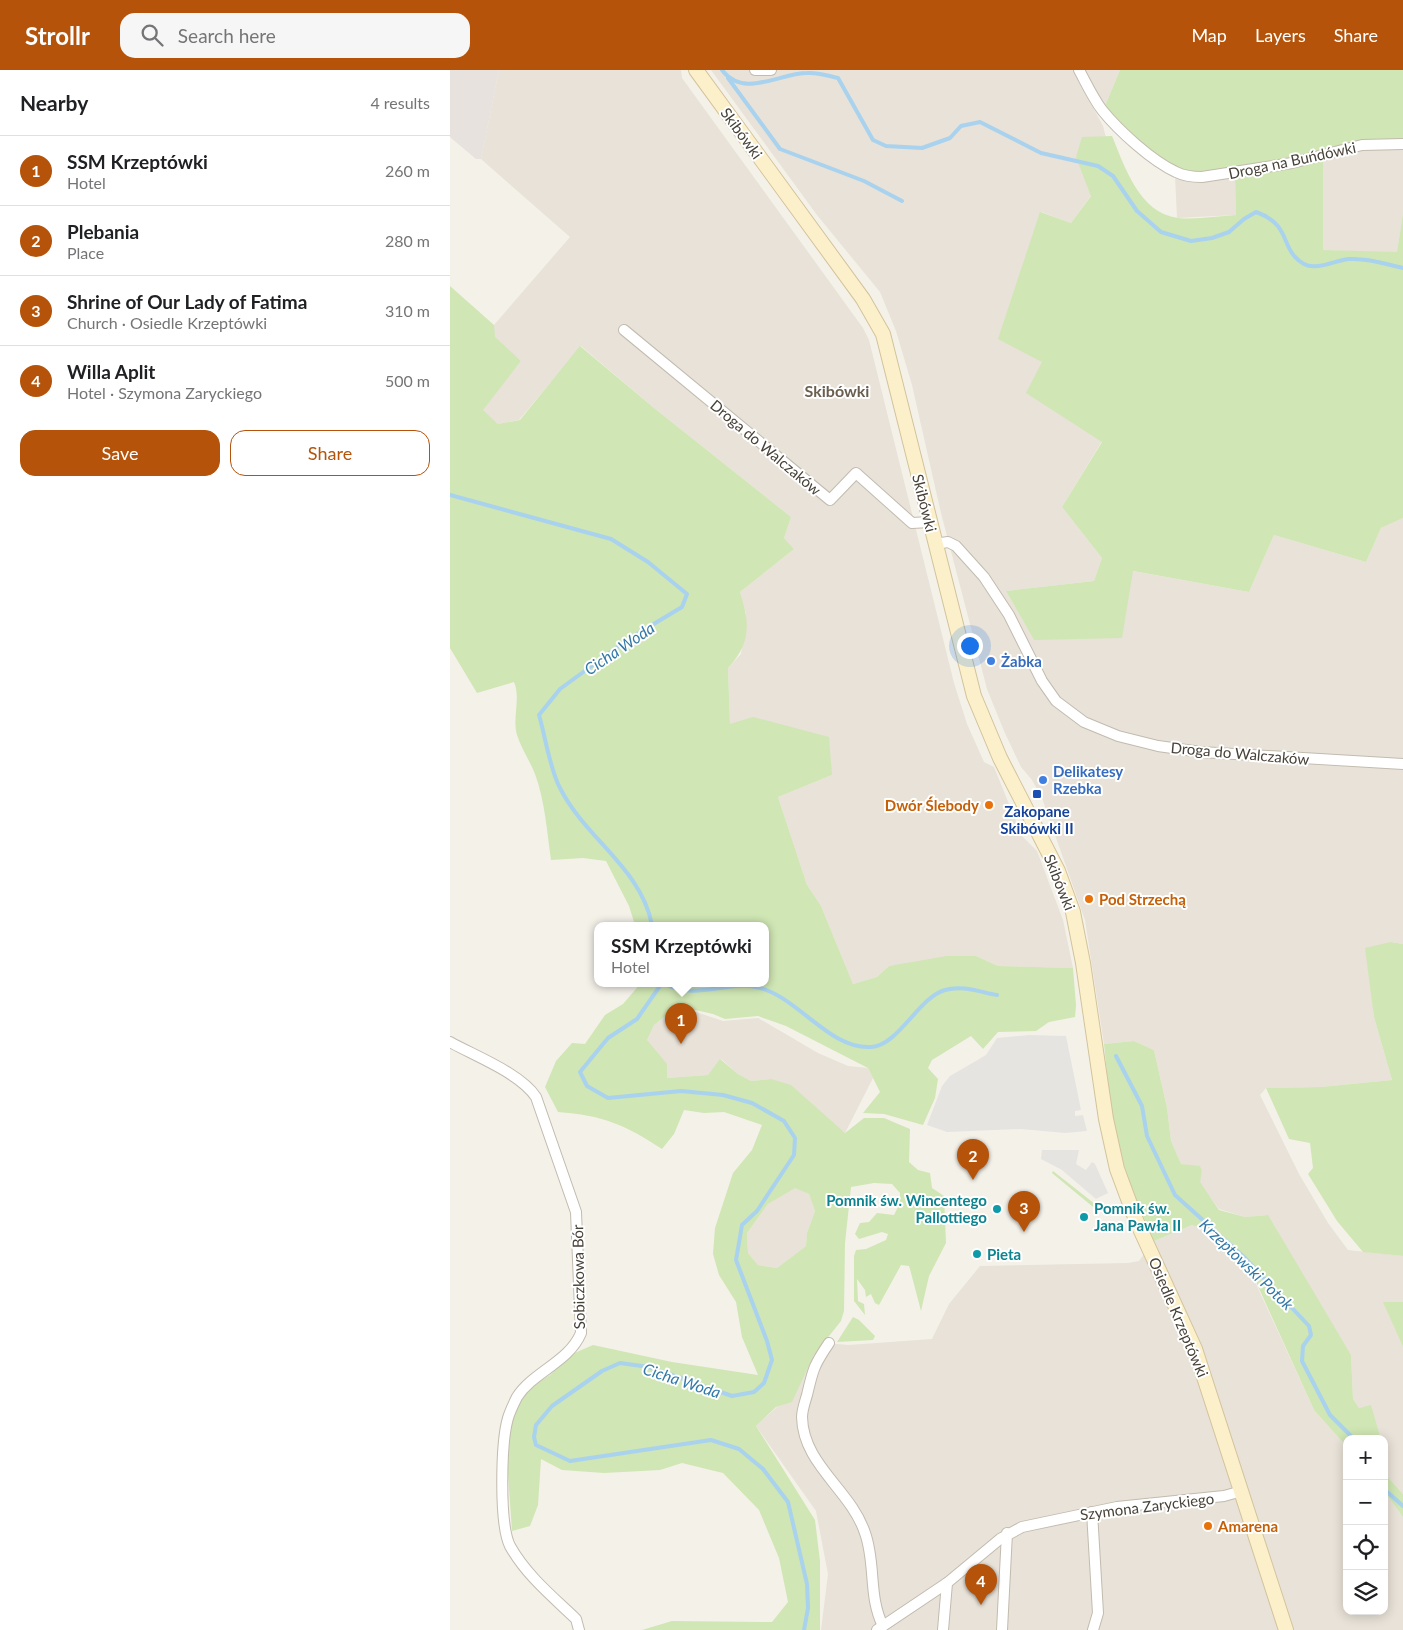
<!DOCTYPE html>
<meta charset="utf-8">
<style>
:root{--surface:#fff;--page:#f6f6f6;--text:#202124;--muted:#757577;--line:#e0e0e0;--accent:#b45309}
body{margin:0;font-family:Lato,sans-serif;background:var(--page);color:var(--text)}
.controls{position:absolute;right:15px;bottom:15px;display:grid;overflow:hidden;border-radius:10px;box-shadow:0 2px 12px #0003}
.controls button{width:45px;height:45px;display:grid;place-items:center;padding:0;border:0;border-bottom:1px solid var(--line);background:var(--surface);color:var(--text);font:25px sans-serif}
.you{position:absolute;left:519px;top:575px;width:18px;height:18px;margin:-12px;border:4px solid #fff;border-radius:50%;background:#1a73e8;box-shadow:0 0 0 8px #1a73e833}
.badge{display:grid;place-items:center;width:32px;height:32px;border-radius:50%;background:var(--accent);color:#fff;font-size:16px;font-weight:700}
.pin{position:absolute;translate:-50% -41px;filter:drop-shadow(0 1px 2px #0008)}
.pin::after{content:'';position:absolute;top:26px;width:18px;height:15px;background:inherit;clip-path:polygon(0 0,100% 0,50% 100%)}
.popup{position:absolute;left:144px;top:852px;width:175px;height:65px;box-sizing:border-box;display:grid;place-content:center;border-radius:10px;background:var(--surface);filter:drop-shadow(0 1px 4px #0005);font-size:16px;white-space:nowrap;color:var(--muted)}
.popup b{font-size:19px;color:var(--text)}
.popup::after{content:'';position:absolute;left:50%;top:100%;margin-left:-10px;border:10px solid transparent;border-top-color:var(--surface)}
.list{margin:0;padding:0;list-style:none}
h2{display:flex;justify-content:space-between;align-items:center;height:65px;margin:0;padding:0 20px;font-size:21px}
h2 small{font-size:16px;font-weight:400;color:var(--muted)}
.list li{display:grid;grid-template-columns:32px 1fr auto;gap:15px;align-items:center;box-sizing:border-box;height:70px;padding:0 20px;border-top:1px solid var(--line)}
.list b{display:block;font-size:19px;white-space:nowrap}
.list p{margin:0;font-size:16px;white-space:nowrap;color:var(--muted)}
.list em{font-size:16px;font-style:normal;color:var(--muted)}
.actions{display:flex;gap:10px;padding:15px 20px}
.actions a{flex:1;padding:11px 0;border:1px solid var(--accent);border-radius:15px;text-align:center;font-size:18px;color:var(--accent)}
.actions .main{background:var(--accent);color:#fff}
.icon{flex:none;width:28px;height:28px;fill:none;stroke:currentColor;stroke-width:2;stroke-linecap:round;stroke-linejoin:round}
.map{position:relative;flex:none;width:953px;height:1560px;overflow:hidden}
header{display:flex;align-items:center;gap:30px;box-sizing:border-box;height:70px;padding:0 25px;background:var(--accent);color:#fff}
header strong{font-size:24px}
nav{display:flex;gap:28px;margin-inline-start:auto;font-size:18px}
.search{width:350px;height:45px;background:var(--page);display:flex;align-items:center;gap:12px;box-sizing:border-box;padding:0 18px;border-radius:15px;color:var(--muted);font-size:19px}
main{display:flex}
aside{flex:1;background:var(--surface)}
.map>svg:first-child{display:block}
.residential{fill:#e8e2d8}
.industrial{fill:#e7e2de}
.green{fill:#d0e6b4;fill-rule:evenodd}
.parking{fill:#e6e4e1}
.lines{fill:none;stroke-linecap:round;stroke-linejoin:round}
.stream{stroke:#a9d2ee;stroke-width:4}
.street-casing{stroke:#c2bbaf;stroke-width:12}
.secondary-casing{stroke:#d2c39b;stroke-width:16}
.street{stroke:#fff;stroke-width:10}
.secondary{stroke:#fcf0cb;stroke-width:14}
.shop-dot{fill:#3f7fe0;stroke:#fff;stroke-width:2}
.transit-dot{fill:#1a4fb4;stroke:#fff;stroke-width:2}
.food-dot{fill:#e8710a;stroke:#fff;stroke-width:2}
.culture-dot{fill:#0f9aa8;stroke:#fff;stroke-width:2}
.labels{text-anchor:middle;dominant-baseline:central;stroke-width:4;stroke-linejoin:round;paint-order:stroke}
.street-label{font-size:15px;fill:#474138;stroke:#fff}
.shop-label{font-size:15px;font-weight:bold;fill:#366cbe;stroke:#fff;text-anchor:start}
.food-label{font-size:15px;font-weight:bold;fill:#c56008;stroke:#fff;text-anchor:start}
.transit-label{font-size:15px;font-weight:bold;fill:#164399;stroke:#fff}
.culture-label{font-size:15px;font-weight:bold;fill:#0d838f;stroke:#fff;text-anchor:start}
.neighbourhood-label{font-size:16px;font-weight:bold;fill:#6a5f4f;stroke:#fff}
.water-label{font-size:16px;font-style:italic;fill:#3379a8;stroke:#fff}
</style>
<header>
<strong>Strollr</strong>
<div class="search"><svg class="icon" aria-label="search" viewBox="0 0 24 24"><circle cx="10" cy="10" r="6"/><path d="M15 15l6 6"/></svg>Search here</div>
<nav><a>Map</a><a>Layers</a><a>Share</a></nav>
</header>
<main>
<aside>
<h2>Nearby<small>4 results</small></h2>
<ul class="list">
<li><span class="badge">1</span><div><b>SSM Krzeptówki</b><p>Hotel</p></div><em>260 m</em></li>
<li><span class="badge">2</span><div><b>Plebania</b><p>Place</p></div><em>280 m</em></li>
<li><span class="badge">3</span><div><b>Shrine of Our Lady of Fatima</b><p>Church · Osiedle Krzeptówki</p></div><em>310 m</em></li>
<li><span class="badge">4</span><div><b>Willa Aplit</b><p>Hotel · Szymona Zaryckiego</p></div><em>500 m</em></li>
</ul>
<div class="actions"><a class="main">Save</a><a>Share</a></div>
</aside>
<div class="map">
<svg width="953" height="1560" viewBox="0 0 953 1560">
<rect width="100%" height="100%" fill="#f4f1e9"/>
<!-- residential -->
<g class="residential">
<polygon points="49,0 231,0 232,8 413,258 419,270 504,613 517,654 534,692 544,697 572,766 587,781 613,850 623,898 548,896 526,886 439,896 427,907 403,914 371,836 357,815 328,727 382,705 280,654 278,598 291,584 296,543 290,522 344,479 334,468 341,447 204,338 131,276 69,350 48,354 32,340 71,291 44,267 44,255 120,167 31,89"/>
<polygon points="261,0 623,0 653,56 663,95 621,153 591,142 593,292 577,323 652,371 612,437 652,488 644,511 556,521 584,570 682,501 799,522 824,465 916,492 931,458 953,448 953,874 941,872 921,916 924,947 942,1010 871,1017 816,1018 810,1025 849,1104 878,1153 898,1180 953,1186 953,1232 934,1232 953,1277 953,1424 934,1403 934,1369 931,1369 921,1336 909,1338 903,1329 901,1285 849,1201 824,1155 817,1145 795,1147 769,1139 749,1112 752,1101 750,1097 731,1094 721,1071 717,1038 704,980 684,971 654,974 635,850 592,728 582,710 571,697 554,661 537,619 491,443 462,315 446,261 430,222 367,145"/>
<polygon points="635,0 670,0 655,36 643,18"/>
<polygon points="953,78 953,143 947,183 873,180 873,89 921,79"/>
<polygon points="725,105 785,107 786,145 727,148"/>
<polygon points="228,936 273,951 308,948 368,983 398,996 418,998 423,1008 395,1063 321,1009 301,1011 288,1004 271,989 258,1005 217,1008 197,970 204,955"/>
<polygon points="345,1117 359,1124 365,1141 357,1163 356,1176 327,1198 308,1195 298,1183 297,1163 318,1134"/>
<polygon points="742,1155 768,1165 801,1203 864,1340 897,1377 897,1541 934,1541 934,1421 953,1447 953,1560 371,1560 378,1504 366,1441 306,1356 327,1337 342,1331 364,1285 373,1273 399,1275 482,1269 499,1234 530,1196 678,1193 689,1191 704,1171"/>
</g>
<!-- industrial -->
<polygon class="industrial" points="0,0 49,0 31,89 26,89 0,67"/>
<!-- green -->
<g class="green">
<path d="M670 0H953V71L754 103C714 102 680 65 655 36Z"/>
<path d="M662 66C675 97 689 143 728 148 746 150 767 146 786 145L785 107 873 89V180L947 182 953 143V448L931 458 916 492 824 465 799 522 683 501 672 568 584 570 556 521 644 511 652 488 612 437 652 372 576 323 592 292 548 269 590 142 621 153 641 126 626 87 632 67Z"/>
<path d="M0 216 44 255 45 267 71 291 33 340 48 354 70 350 130 276 204 338 341 447 334 468 344 479 290 522C300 553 301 573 278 598L280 654 303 647 379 667 382 705 328 727 357 815 371 836 403 914 427 907 439 896 497 886H526L548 896 623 898 626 935 625 947 599 952 586 961 548 962 533 979 521 966 482 990 478 998 488 1009 485 1028 473 1055 434 1044 413 1043 430 1022 418 998 336 956 308 946 275 949 263 944 228 936 204 955 197 970 217 994V1008L258 1005 270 989 288 1004 301 1011 321 1009 341 1015 395 1063 414 1048H434L460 1059 459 1092 468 1100 480 1103 482 1118 494 1126 496 1173 479 1206 471 1241 460 1199 459 1196 451 1195 429 1235 425 1233 421 1224 416 1227 415 1220 407 1209 408 1231 414 1234 415 1245 404 1231V1186L406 1180 416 1179 436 1170 438 1164 432 1162 409 1169 405 1164 410 1153 419 1152 427 1143 444 1145 450 1133V1123L442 1114 424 1113 401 1117 395 1173 394 1241 391 1251 364 1285 342 1332 326 1337 306 1356 365 1450 370 1491V1560H192L222 1551 322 1552 338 1532 329 1488 309 1440 273 1403 232 1393 210 1400 154 1403 112 1400 91 1389 88 1435 80 1456 62 1461 57 1390 58 1346 72 1322 100 1305 120 1285 143 1275 222 1292 308 1305 292 1267 286 1232 269 1205 263 1184 265 1158 283 1103 302 1080 312 1055 274 1042 254 1043 234 1040 224 1064 212 1079C176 1055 152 1045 108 1042L95 1017 106 991 122 973 135 974 155 945 173 934 191 913H315V855H185L179 836 156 791 133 788 101 790C97 762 95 731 85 704 80 691 71 678 67 665 62 648 71 628 64 612L27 623 0 578ZM345 1118 359 1124 365 1141 357 1163 356 1176 327 1198 308 1195 298 1183 297 1163 318 1134Z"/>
<polygon points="941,872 953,874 953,1186 913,1182 887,1151 858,1104 863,1098 860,1073 839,1069 816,1018 871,1017 942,1010 924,947 915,878"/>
<path d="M684 971 704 980 717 1038 721 1071 731 1094 750 1096 752 1101 750 1112 769 1140 795 1147 818 1145 901 1285 903 1329 909 1338 921 1335 931 1369H897V1377L864 1340 802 1203 772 1166 742 1155 704 1171C689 1137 674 1102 666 1065 660 1035 657 1004 654 974Z"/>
<polygon points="603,1101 650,1138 648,1141 602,1103"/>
<polygon points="933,1232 953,1232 953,1277"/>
<polygon points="403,1247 409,1250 425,1266 423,1270 387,1272"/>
<polygon points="934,1403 953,1424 953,1447 934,1421"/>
</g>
<!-- parking -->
<g class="parking">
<polygon points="579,965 616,966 631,1040 625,1041 625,1046 633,1045 637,1061 615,1063 571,1059 497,1062 477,1055 492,1016 500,1006 536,985 547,968"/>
<polygon points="592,1080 629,1080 626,1094 636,1100 642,1092 645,1094 658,1123 646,1129 612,1100 591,1089"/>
</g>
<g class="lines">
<!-- stream -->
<g class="stream">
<path d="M272 0C294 29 329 3 357 3 368 2 378 6 388 8L423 70 436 76 472 78 500 68 511 56 530 52 591 83 648 96 663 106 687 141 711 162 741 171 762 168 779 162 794 149 806 142C843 155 829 180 854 194 866 201 886 190 899 189 918 188 935 194 953 198"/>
<polyline points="278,8 330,79 414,111 452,131"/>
<path d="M0 425 161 469 198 492 237 524 232 537 177 570 110 619 89 645C95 665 100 700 110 718 135 768 191 798 202 855"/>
<polyline points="212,913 187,949 158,968 130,1002 137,1016 158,1028 231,1021 273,1025 302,1033 334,1051 345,1068 344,1085 307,1141 292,1155 286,1190 317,1271 322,1290 314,1313 304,1322 282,1326 199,1297 170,1293 152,1301 102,1336 86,1355 84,1367 86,1375 120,1391 261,1370 289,1379 313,1399 338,1432 357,1514 358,1538 354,1560"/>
<path d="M213 913C245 931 275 911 306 917 347 925 379 980 421 977 448 976 469 927 495 920 512 915 530 922 547 925"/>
<polyline points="666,986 692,1036 697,1066 725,1125 795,1188 859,1256 861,1265 853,1276 852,1291 880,1345 904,1369"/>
<polyline points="934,1419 953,1436"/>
</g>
<!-- street casing -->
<g class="street-casing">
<g id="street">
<polyline points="305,0 321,0"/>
<path d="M629 0C636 13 643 28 652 40 669 61 702 91 726 102 734 106 743 107 752 107L842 93 912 75 953 74"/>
<polyline points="174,260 380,430 406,403 462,453 480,452"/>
<polyline points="485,474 498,472 506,476 534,507 559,545 592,611 606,631 634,652 668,666 708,676 751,682 953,694"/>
<path d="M0 972C25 986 70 1003 86 1027L126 1142 131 1263C119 1292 83 1302 67 1327 64 1333 60 1341 58 1348 51 1372 49 1454 60 1476 76 1505 103 1527 126 1549L129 1560"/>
<path d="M379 1273C364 1295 363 1299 357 1325 355 1332 352 1340 352 1347 353 1395 401 1420 415 1463 426 1493 418 1526 433 1556"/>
<polyline points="642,1442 648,1543 643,1560"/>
<polyline points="427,1560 497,1513 550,1469 572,1457 667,1437 774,1426 792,1421"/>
<polyline points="493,1560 497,1513"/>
<polyline points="552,1560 557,1463"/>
</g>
</g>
<!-- secondary casing -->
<g class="secondary-casing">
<polyline id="secondary" points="246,0 413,229 433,264 524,626 550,688 608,801 623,842 633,893 656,1049 667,1099 686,1150 745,1279 836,1560"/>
</g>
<!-- street -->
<use href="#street" class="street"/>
<!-- secondary -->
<use href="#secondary" class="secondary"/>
</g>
<!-- markers -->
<g class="shop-dot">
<circle cx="541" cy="591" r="5"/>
<circle cx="593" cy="710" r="5"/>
</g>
<rect class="transit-dot" x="582" y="719" width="10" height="10" rx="2.5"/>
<g class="food-dot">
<circle cx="539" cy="735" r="5"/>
<circle cx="639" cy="829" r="5"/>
<circle cx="758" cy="1456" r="5"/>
</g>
<g class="culture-dot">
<circle cx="547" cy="1139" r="5"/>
<circle cx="634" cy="1147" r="5"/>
<circle cx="527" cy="1184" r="5"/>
</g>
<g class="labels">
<!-- street labels -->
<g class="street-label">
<text transform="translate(292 63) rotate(54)">Skibówki</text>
<text transform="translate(842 90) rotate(-12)">Droga na Buńdówki</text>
<text transform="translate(316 377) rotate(40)">Droga do Walczaków</text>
<text transform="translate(475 433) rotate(76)">Skibówki</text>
<text transform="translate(790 683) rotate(5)">Droga do Walczaków</text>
<text transform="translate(610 812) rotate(68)">Skibówki</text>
<text transform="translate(128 1207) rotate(-91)">Sobiczkowa Bór</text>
<text transform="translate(729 1247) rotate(67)">Osiedle Krzeptówki</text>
<text transform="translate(697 1436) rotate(-7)">Szymona Zaryckiego</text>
</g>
<!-- shop labels -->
<g class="shop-label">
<text x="551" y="591">Żabka</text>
<text x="603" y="701">Delikatesy<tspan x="603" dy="17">Rzebka</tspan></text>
</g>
<!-- food labels -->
<g class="food-label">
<text x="529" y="735" text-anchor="end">Dwór Ślebody</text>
<text x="649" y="829">Pod Strzechą</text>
<text x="768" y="1456">Amarena</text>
</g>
<!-- transit labels -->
<g class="transit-label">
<text x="587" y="741">Zakopane<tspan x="587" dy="17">Skibówki II</tspan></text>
</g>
<!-- culture labels -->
<g class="culture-label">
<text x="537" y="1130" text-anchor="end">Pomnik św. Wincentego<tspan x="537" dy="17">Pallottiego</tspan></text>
<text x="644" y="1138">Pomnik św.<tspan x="644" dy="17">Jana Pawła II</tspan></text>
<text x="537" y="1184">Pieta</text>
</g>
<!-- neighbourhood labels -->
<g class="neighbourhood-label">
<text x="387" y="320">Skibówki</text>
</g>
<!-- water labels -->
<g class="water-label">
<text transform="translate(169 578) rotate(-34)">Cicha Woda</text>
<text transform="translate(797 1194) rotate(44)">Krzeptowski Potok</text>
<text transform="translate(232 1310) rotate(18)">Cicha Woda</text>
</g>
</g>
</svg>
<div class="controls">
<button>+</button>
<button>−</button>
<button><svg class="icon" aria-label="locate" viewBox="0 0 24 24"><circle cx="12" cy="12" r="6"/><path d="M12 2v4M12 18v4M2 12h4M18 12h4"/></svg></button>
<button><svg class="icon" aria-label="layers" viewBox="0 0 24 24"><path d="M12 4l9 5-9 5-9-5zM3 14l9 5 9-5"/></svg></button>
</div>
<div class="you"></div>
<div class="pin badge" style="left:231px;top:974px">1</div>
<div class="popup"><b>SSM Krzeptówki</b>Hotel</div>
<div class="pin badge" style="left:523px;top:1110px">2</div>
<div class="pin badge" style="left:574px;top:1162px">3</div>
<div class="pin badge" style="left:531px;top:1535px">4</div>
</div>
</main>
